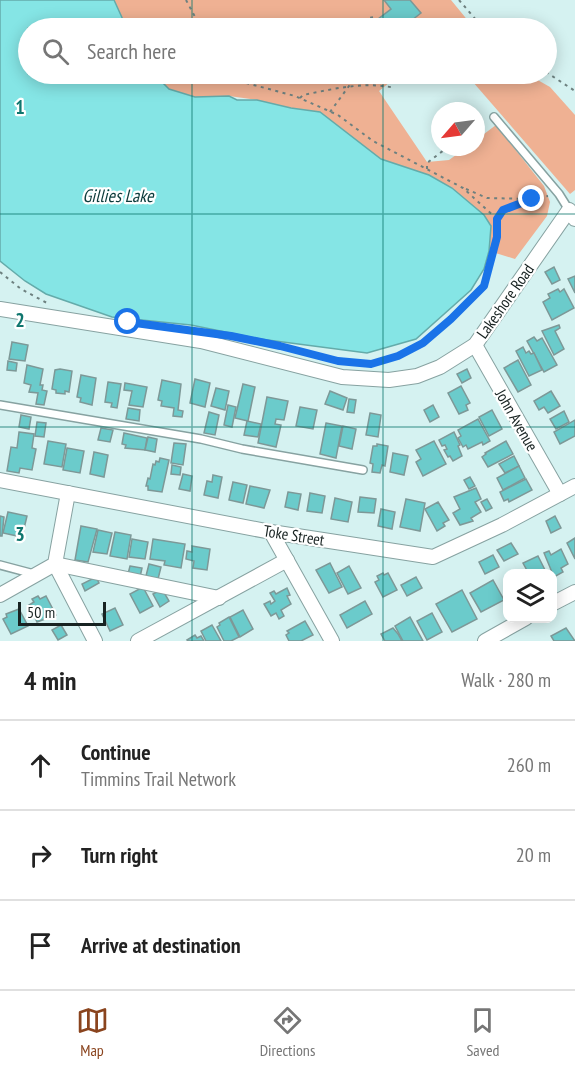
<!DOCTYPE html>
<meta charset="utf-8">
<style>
:root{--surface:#fff;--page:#f6f6f6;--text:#222;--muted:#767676;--line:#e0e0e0;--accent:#8a441e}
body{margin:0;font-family:"PT Sans Narrow",sans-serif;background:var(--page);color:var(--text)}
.controls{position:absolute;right:18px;bottom:18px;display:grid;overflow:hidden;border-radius:12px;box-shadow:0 3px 15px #0003}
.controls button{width:54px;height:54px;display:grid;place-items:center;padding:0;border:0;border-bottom:2px solid var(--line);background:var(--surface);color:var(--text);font:30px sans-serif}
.compass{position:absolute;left:431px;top:102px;width:54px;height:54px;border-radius:50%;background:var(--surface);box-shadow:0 3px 15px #0003;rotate:242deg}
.scale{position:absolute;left:18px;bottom:15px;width:88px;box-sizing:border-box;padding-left:6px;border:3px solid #182322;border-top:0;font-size:16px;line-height:21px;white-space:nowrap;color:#182322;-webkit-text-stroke:4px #fff;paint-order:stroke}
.stop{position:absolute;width:18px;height:18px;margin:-14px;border:4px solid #1a73e8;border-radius:50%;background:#fff}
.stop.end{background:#1a73e8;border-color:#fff;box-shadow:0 2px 6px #0008}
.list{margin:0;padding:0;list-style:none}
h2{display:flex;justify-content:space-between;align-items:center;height:78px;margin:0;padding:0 24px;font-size:26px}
h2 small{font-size:20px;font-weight:400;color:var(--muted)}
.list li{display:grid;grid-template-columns:39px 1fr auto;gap:18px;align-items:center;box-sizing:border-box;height:90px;padding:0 24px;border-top:2px solid var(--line)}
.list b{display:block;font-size:22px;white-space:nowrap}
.list p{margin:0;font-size:20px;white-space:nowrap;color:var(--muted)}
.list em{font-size:20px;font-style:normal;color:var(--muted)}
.icon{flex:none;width:33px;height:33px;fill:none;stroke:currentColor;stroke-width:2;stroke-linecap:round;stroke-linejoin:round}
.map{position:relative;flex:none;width:575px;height:641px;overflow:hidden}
.search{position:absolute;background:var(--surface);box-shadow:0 3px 15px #0003;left:18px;right:18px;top:18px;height:66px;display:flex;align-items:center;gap:15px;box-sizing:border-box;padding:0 21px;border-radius:33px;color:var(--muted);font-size:22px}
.sheet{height:348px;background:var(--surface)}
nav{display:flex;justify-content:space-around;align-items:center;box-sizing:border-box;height:84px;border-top:2px solid var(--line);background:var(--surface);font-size:16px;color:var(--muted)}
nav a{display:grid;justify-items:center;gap:3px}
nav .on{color:var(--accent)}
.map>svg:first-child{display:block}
.green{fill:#efb193}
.water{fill:#85e5e5;stroke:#64abaa;stroke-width:1.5}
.building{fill:#6bcbcb;stroke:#7d9897;stroke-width:1.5}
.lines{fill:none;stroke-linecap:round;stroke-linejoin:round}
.service-casing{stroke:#87a2a1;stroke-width:10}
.minor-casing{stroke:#87a2a1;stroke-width:16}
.path{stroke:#6d807f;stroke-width:2;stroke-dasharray:3 4.5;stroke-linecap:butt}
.service{stroke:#fff;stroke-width:7}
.minor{stroke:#fff;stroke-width:14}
.route{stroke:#1a73e8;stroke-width:8}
.grid{fill:none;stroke:#0f766e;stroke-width:1.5;stroke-opacity:0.55}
.labels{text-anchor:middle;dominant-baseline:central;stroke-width:4.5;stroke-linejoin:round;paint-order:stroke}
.street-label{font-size:16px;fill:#182322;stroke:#fff}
.water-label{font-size:18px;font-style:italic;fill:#0c3b3b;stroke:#fff}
.grid-label{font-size:20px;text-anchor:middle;font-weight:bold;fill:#0f766e;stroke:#fff;stroke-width:4.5;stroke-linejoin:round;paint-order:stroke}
</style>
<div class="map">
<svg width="575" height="641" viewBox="0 0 575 641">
<rect width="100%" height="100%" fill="#d5f2f1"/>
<!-- green -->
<g class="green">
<polygon points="114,0 451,0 474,28 125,28 124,21"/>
<polygon points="154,74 400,74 379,91 427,162 449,160 467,147 476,147 476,140 496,125 544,186 550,202 547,216 515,259 489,251 490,226 484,215 452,188 429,175 381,159 320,112 291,108 257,100 229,96 195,97 169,89"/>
<polygon points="466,74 527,74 550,87 575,115 575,190 570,194"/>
</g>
<!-- water -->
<polygon class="water" points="0,0 114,0 124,22 125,28 28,28 28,74 154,74 169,89 195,97 229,96 237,100 257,100 291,108 320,112 381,159 429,175 452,188 484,215 491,226 489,251 484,269 471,290 416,339 367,353 260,339 191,325 112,317 46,294 25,281 0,261"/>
<!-- building -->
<g class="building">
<polygon points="384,0 410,0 421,13 402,28 370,28 370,23 374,22 391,9"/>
<polygon points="554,267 560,280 552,284 545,272"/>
<polygon points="575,276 575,293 568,279"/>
<polygon points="558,289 560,292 564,289 574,308 552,320 543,302 550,298 548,294"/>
<polygon points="559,325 560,328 555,331 564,349 554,355 542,331"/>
<polygon points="534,337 537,341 542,338 557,365 544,372 527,341"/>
<polygon points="12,342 28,345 25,361 9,359"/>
<polygon points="523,347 526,353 529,351 531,354 534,353 542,370 529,376 516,351"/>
<polygon points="518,360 531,385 518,392 504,368"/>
<polygon points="8,361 17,363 16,371 7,370"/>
<polygon points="27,365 43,369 40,385 43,385 42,390 47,391 44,405 36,404 38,393 29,392 31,385 24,383"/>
<polygon points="60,369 72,371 69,392 65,391 65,394 56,393 56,390 52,389 55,370"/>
<polygon points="467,369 471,378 462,383 457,374"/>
<polygon points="81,375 96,378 92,405 80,402 81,398 77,397"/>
<polygon points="195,379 210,383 205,407 190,403"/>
<polygon points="162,380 181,384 178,410 183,411 182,417 173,416 174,408 161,406 162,401 158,400"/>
<polygon points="108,382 121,384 117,408 111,407 112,403 105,402"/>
<polygon points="125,383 147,387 143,407 129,405 132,391 124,390"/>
<polygon points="243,384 255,387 248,421 235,418"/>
<polygon points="461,386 470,403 466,405 468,410 459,414 448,393"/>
<polygon points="216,388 229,391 225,410 211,406"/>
<polygon points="330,391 347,398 343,410 325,404"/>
<polygon points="551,391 560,406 548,413 544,407 539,410 534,401"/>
<polygon points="267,397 288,401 284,420 276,419 275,424 281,425 276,447 258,443"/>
<polygon points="349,399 356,400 354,413 347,412"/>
<polygon points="228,405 236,407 232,427 224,425"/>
<polygon points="433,405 439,417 430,422 424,410"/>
<polygon points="300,407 317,410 313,429 296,426"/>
<polygon points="128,408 140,410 139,421 126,419"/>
<polygon points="492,410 502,429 489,436 479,417"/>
<polygon points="564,411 569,422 556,429 550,419"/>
<polygon points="209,412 219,415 215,435 204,433"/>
<polygon points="370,413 381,415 378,437 366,435"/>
<polygon points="21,415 31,417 29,429 19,427"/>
<polygon points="478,419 490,441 483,445 482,442 468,449 466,445 463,447 458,438 461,436 458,430"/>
<polygon points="575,420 575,436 560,444 554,432"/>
<polygon points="247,421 261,424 258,437 244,435"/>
<polygon points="37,422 46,423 44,437 35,436"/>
<polygon points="326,423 342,426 336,458 320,454"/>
<polygon points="343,426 356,429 352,449 339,446"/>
<polygon points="101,428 113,430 110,442 98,440"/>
<polygon points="19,432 34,434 32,448 36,449 32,470 20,468 19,473 7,471 11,447 17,448"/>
<polygon points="454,432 460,445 458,446 462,456 453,461 450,456 448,457 444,450 447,449 445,445 442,446 439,440"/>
<polygon points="124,433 147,438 145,450 125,448 126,445 122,444"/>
<polygon points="148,437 157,439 155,452 145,450"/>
<polygon points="48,441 66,444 62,467 44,464"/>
<polygon points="434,441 446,464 423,476 416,462 421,459 416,450"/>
<polygon points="506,441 513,454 488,467 482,457 486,454 485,453"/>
<polygon points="174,443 186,444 183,465 171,463"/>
<polygon points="377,444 388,446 385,466 382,465 380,473 372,472 373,464 370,463 373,446 377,446"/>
<polygon points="67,448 84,451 80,473 63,470"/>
<polygon points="94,452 108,455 104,477 90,474"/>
<polygon points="393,453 408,456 404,475 390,472"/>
<polygon points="514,456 519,466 505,473 499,464"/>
<polygon points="160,458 169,460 162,492 148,490 148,486 146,486 148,478 150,479 153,464 155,465 156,461 159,462"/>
<polygon points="172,465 181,467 180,475 171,474"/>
<polygon points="519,466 525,478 503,490 497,478"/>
<polygon points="183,474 192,476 190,491 179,489"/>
<polygon points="213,475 222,477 218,498 204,495 207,481 212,482"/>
<polygon points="470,477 475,486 469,489 464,480"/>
<polygon points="526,479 532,490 509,502 508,499 504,501 500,492"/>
<polygon points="233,482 247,485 243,503 229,500"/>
<polygon points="250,486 270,490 264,508 246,504"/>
<polygon points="476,488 481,499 475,502 481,512 471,518 473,521 460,525 453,513 460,509 454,497"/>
<polygon points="288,492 301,494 298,510 285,507"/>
<polygon points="310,493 325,496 322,513 307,511"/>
<polygon points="360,497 376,499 374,513 358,512"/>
<polygon points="335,498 352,502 348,522 331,519"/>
<polygon points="406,499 425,503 420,531 400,527"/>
<polygon points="487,499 492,508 486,511 481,502"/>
<polygon points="438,502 449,520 443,523 445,526 437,531 425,509"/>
<polygon points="381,509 395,512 392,529 378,526"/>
<polygon points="8,512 27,516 22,537 3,533"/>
<polygon points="0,516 4,517 2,536 0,536"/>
<polygon points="555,516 561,528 551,533 546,521"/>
<polygon points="81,526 97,529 88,562 75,560"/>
<polygon points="98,530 112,533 107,554 93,552"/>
<polygon points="115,532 131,535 127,559 110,556"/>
<polygon points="575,538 575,559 567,543"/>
<polygon points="132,539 148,542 145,559 129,557"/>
<polygon points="153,539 185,544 181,568 164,565 165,561 150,559"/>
<polygon points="511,543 518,554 504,561 497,550"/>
<polygon points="192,546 210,549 207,570 193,568 194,561 186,559 187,551 192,552"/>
<polygon points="561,549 568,564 561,568 563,572 554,577 544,553 549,551 551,555"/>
<polygon points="493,555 499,567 485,574 479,562"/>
<polygon points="538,556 547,574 529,574 523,563"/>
<polygon points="330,563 342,587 329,593 316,570"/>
<polygon points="149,564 161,567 158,579 146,576"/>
<polygon points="130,566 142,568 140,577 128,574"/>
<polygon points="349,566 361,588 348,594 337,573"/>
<polygon points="383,573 384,575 388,573 397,590 383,597 375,582 379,580 377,576"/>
<polygon points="96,577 99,583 85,591 82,584"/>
<polygon points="416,577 422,588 407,596 401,585"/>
<polygon points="493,580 504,600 481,612 470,593"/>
<polygon points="143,587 153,606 140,613 130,594"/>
<polygon points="287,588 290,595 287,596 291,604 281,610 284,616 279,619 276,613 271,616 264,604 270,601 271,604 275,601 270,593 274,591 276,594"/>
<polygon points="162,589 169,601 160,607 153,594"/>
<polygon points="462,590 477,619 452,632 436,604"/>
<polygon points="38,596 40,599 46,596 56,615 37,622 29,605 34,602 32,599"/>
<polygon points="365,601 372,614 347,628 340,615"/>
<polygon points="115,608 123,625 110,631 102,614"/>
<polygon points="19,609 28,626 11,634 3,619 7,617 6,614"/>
<polygon points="243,610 253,629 240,637 230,617"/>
<polygon points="432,613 442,632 427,640 417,621"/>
<polygon points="229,617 239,637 231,641 224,641 217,627 220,625 219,623"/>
<polygon points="410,617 423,641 403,641 395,626"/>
<polygon points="305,621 313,635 301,641 289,641 286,635 289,633 287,631"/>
<polygon points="61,625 67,635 58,640 52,630"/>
<polygon points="212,625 221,641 206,641 201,631"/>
<polygon points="393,628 398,634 402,641 385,641 381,634"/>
<polygon points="566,628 575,641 554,641 551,636"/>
<polygon points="195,635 197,638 201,636 204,641 188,641 187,640"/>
</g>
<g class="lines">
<!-- service casing -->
<g class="service-casing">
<g id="service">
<polyline points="494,117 559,194 569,210"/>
<polyline points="0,405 201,439 242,449 363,470"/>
<polyline points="0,565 34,574"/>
</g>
</g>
<!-- minor casing -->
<g class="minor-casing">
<g id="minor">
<polyline points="0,309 201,341 342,377 389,380 417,376 440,367 475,345 569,210 575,219"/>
<polyline points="475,345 560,494"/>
<polyline points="0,480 271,532 433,557 502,525 575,486"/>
<polyline points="271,532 332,641"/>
<polyline points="55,564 219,598"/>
<polyline points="55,564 95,641"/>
<polyline points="0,595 55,564 68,493"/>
<polyline points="552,604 575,592"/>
<polyline points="138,641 287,560"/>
<polyline points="485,641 526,618"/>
</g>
</g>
<!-- path -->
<g class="path">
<polyline points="186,0 201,28"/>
<polyline points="459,0 483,28"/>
<path d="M360 28C363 20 368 17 377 17"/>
<polyline points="546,72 575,91"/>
<polyline points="226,74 235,80 295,96 338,115 373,141 463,188 497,219 497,237 484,286 451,319 423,343 398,356 371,364 338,361 261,342"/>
<path d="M300 98 303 95C333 89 365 81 395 88"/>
<polyline points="330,112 349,86 351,74"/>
<polyline points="427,169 427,163 444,150"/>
<polyline points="466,189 487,198 532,199 548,196"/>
<polyline points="497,219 503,210 530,200"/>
<polyline points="0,272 21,289 47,303"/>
</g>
<!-- service -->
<use href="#service" class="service"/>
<!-- minor -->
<use href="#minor" class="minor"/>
</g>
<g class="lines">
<!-- route -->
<polyline class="route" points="128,322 231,336 280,346 338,361 371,364 398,356 423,343 451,319 484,286 497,237 497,219 503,210 532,199"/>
</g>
<!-- grid -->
<path class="grid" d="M192 0V28M383 0V28M192 74V641M383 74V641M0 214H575M0 427H575"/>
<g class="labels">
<!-- street labels -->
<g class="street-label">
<text transform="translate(505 301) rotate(-55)">Lakeshore Road</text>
<text transform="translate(517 420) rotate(60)">John Avenue</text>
<text transform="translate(294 535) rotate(9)">Toke Street</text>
</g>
<!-- water labels -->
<g class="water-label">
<text x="118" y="195">Gillies Lake</text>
</g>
</g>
<g class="grid-label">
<text x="20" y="114">1</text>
<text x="20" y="327">2</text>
<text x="20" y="541">3</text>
</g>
</svg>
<div class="controls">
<button><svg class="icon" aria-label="layers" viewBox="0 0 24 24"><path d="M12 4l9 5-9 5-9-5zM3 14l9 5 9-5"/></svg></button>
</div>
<svg class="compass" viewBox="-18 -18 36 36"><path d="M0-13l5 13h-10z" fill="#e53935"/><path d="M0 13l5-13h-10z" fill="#767676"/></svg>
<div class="scale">50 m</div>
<div class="stop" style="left:128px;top:322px"></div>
<div class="stop end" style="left:532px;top:199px"></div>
<div class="search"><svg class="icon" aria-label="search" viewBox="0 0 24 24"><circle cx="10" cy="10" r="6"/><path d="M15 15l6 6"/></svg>Search here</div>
</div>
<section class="sheet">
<h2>4 min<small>Walk · 280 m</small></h2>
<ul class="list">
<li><svg class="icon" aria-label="ahead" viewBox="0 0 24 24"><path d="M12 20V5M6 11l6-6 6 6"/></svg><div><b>Continue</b><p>Timmins Trail Network</p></div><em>260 m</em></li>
<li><svg class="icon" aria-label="right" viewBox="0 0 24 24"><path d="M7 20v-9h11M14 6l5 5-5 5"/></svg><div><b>Turn right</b></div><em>20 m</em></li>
<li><svg class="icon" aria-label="arrive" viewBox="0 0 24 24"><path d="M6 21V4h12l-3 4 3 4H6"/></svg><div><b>Arrive at destination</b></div></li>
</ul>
</section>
<nav>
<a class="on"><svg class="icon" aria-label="map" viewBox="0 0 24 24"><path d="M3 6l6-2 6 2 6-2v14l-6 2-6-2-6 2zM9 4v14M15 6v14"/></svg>Map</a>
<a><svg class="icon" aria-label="directions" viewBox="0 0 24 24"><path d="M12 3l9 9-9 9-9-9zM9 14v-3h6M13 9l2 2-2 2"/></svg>Directions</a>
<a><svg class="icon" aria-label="saved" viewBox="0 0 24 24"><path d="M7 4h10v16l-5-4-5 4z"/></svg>Saved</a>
</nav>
